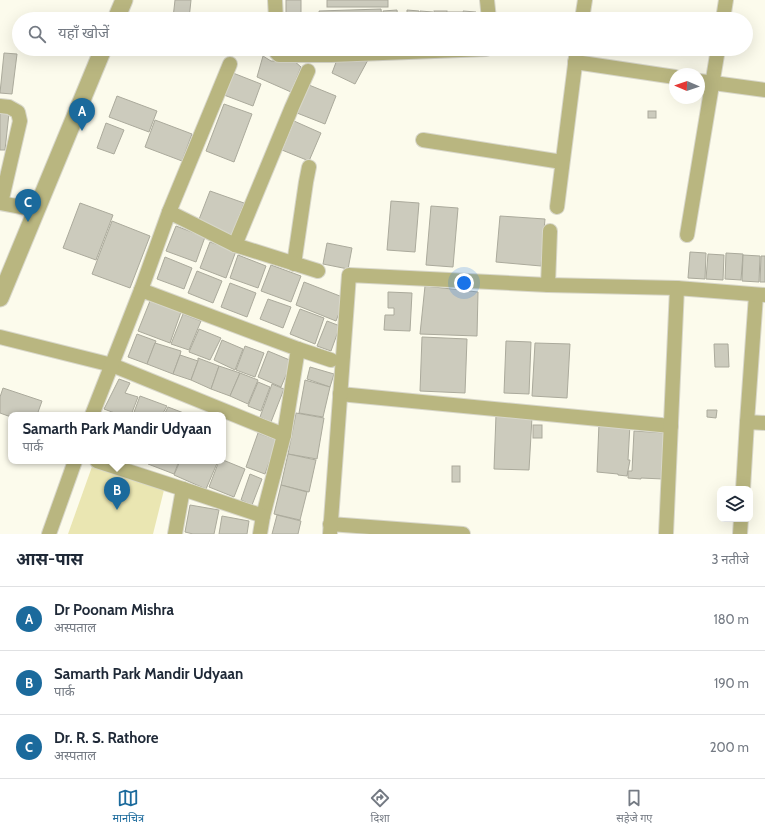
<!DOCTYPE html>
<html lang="hi">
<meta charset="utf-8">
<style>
:root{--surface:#fff;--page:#f6f6f7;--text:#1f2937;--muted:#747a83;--line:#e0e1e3;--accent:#1b6a9c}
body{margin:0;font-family:Cabin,"Noto Sans Devanagari",sans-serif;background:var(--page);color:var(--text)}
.controls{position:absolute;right:12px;bottom:12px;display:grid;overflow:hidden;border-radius:8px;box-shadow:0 4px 16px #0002}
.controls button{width:36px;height:36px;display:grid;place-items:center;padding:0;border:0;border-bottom:1px solid var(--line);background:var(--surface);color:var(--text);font:20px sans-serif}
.compass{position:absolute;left:669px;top:68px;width:36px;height:36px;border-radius:50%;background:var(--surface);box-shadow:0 4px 16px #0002;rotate:272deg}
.you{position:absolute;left:464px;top:283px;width:14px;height:14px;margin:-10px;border:3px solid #fff;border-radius:50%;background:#1a73e8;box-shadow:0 0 0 6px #1a73e833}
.badge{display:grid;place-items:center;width:26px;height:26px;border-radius:50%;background:var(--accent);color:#fff;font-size:13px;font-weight:700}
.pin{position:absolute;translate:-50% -33px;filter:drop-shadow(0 1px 2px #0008)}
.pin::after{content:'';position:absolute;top:21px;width:14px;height:12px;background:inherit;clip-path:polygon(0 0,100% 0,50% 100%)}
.popup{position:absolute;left:8px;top:412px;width:218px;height:52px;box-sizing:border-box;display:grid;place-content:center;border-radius:8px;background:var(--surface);filter:drop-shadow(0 1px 3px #0005);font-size:13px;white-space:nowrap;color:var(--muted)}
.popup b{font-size:15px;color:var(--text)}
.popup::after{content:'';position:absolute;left:50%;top:100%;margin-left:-8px;border:8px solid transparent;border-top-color:var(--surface)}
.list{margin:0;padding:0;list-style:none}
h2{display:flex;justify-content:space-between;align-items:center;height:52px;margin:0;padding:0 16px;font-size:17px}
h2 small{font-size:13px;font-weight:400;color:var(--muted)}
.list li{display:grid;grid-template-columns:26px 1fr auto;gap:12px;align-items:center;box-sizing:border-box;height:64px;padding:0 16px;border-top:1px solid var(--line)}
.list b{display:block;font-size:15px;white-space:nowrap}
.list p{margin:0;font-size:13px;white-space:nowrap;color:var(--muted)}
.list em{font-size:13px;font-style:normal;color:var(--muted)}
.icon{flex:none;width:22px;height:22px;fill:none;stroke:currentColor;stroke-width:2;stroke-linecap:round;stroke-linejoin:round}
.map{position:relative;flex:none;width:765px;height:534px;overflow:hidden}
.search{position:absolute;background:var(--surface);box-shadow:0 4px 16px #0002;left:12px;right:12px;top:12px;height:44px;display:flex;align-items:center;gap:10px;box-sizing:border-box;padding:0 14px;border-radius:22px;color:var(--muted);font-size:15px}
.sheet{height:244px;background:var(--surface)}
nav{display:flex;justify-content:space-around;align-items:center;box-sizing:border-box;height:56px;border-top:1px solid var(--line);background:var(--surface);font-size:11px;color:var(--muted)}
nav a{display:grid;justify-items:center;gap:2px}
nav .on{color:var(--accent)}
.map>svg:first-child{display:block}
.green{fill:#eae6b2}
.building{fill:#cccbbd;stroke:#abaa9c}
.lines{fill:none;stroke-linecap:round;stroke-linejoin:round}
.minor-casing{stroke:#d8d7ca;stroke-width:16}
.tertiary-casing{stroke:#d8d7ca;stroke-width:19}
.minor{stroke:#b9b680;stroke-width:14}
.tertiary{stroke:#b9b680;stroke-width:17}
</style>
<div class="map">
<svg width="765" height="534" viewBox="0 0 765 534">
<rect width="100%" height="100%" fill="#fcfbec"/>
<!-- green -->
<polygon class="green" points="94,461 165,486 153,534 68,534"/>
<!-- building -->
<g class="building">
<polygon points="175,0 191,0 189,19 173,18"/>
<rect x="286" y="0" width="15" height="19"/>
<rect x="327" y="0" width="61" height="7"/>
<polygon points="381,9 382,19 320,19 319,11"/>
<polygon points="397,10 398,19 383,19 383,11"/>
<polygon points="407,10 419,11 419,19 407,19"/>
<polygon points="420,11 433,12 433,19 420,19"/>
<rect x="434" y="11" width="13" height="8"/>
<polygon points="463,11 476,12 476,19 463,19"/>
<rect x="447" y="12" width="15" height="7"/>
<polygon points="4,53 17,54 12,94 0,93"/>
<polygon points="263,56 271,61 284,61 293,60 301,67 291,92 257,77"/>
<polygon points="338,57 369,58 355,84 332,73"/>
<polygon points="233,73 261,84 253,106 224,95"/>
<polygon points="309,85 336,96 325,124 297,113"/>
<polygon points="117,96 157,111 149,132 109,117"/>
<polygon points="224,104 252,114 234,162 206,151"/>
<rect x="648" y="111" width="8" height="7"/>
<polygon points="0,112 9,113 5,150 0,150"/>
<polygon points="155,120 192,134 182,161 145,147"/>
<polygon points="294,121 321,133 309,161 282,150"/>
<polygon points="106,123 124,130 114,154 97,148"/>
<polygon points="210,191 244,203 232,235 198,222"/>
<polygon points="391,201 419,203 415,252 387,250"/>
<polygon points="80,203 113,215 96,260 63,248"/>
<polygon points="431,206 458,208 453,267 426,265"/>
<polygon points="500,216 545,219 541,266 496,262"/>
<polygon points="112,221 150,236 130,288 92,274"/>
<polygon points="176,226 205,237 196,262 166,251"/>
<polygon points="210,242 236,251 226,278 200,268"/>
<polygon points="327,243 352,248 348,269 323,264"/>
<polygon points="690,252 706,253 705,279 688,278"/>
<polygon points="726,253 743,254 741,280 725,279"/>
<polygon points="708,254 724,255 723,280 706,279"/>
<polygon points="238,255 266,266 258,288 230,278"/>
<polygon points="743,255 760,256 759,282 742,281"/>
<polygon points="761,256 765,256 765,282 760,282"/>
<polygon points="165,257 192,268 184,289 157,279"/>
<polygon points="271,265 301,276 291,302 261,291"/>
<polygon points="197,271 222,281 213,303 188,293"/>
<polygon points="304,282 345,298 336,321 296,305"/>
<polygon points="230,283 256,293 247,317 221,307"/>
<polygon points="425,286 478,292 477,336 420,334"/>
<polygon points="388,292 412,293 410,331 384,330 385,315 394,315 394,308 388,308"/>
<polygon points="268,299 291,307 283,328 260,319"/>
<polygon points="150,301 181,312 170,343 138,331"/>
<polygon points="300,309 324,318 315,344 290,334"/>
<polygon points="183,314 201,321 189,350 171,344"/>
<polygon points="327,321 340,326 331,351 317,346"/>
<polygon points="199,329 221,338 210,360 189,352"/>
<polygon points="137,334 156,341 147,364 128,357"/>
<polygon points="422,337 467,339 465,393 420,391"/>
<polygon points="222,340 243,349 235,370 214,360"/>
<polygon points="506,341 531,342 529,394 504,393"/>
<polygon points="155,343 181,351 180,355 173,374 147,364"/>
<polygon points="535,343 570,344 567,398 532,396"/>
<polygon points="714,344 728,344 729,367 715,367"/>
<polygon points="245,346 264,353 255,377 236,370"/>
<polygon points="268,351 292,361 281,387 258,377"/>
<polygon points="180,355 198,361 191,380 173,374"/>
<polygon points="198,358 219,366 211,389 191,380 198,361"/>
<polygon points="219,366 240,373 230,396 211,389"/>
<polygon points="310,367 334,374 330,387 307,379"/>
<polygon points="240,373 258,380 248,404 230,396"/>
<polygon points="119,379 130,383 125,393 138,397 131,415 120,415 104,409"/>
<polygon points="305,380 330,387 323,417 299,413"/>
<polygon points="258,382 270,387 261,411 248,406"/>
<polygon points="272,384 284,389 271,422 260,417"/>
<polygon points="3,388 42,401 37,415 11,415 11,417 0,413 0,397"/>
<polygon points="140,396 167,406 162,415 133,415"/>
<polygon points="168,407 189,415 164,415"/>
<polygon points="707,410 717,410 716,418 707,417"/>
<polygon points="296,413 324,418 317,459 288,454"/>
<polygon points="496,415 532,417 529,470 494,469"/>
<polygon points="599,423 630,424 628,460 630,460 627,476 618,475 618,474 597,472"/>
<rect x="533" y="425" width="9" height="13"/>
<polygon points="634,431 666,433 663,479 641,478 641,479 628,478 628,471 632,471"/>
<polygon points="258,433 277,440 265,474 246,467"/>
<polygon points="288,454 316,460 309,492 281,485"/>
<polygon points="223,460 245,469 234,497 209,487 219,461 223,461"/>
<polygon points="149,461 179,461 174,474 148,464"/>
<polygon points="180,461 218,461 206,489 174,475"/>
<rect x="452" y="466" width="8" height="16"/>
<polygon points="250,474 262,479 252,505 241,500"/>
<polygon points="281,485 307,492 300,520 274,514"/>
<polygon points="190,505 219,510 214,534 193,534 185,532"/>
<polygon points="277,515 301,521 298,534 272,534"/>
<polygon points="222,516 249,521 247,534 219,534"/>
</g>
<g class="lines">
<!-- minor casing -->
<g class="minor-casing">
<g id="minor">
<polyline points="275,0 276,19"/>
<polyline points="487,0 489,19"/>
<polyline points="582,19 585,0"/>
<polyline points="723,19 726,0"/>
<polyline points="276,49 276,52 279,55 331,55 486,49"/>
<polyline points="575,62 675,77"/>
<polyline points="699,81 765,90"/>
<polyline points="0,106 9,107 18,112 20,121 1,203"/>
<polyline points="423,140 562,162"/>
<polyline points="0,203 37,210"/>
<polyline points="557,207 577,49"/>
<polyline points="169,212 230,64"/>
<polyline points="687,235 718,49"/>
<polyline points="235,245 292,107 308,71"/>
<polyline points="294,264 306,182 309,167"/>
<polyline points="548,285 550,231"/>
<polyline points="141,290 169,212 235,245 318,271"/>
<polyline points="0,337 112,365 284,435"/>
<polyline points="298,349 331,360"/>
<polyline points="340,394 671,426"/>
<polyline points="92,415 141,290 298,349 284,435 263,516 260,534"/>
<polyline points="747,422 756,295"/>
<polyline points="97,461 183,489"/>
<polyline points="743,489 747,422 765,423"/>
<polyline points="330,524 463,534"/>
<polyline points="49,534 75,461"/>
<polyline points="175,534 183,489 263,516"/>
<polyline points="330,534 349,275 548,285 677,288"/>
<polyline points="666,534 677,288 765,295"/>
<polyline points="740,534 741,519"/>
</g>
</g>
<!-- tertiary casing -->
<g class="tertiary-casing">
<g id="tertiary">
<polyline points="116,19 124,0"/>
<polyline points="0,298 103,49"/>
</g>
</g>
<!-- minor -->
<use href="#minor" class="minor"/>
<!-- tertiary -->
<use href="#tertiary" class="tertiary"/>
</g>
</svg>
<div class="controls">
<button><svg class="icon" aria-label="layers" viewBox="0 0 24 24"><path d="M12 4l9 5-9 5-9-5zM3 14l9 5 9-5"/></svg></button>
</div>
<svg class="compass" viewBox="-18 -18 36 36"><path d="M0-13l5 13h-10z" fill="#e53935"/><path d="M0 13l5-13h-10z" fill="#747a83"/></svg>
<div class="you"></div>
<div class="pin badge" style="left:82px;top:131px">A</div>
<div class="pin badge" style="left:117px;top:510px">B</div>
<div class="popup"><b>Samarth Park Mandir Udyaan</b>पार्क</div>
<div class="pin badge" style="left:28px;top:222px">C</div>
<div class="search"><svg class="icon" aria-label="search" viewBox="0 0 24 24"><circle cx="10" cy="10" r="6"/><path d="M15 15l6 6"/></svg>यहाँ खोजें</div>
</div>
<section class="sheet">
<h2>आस-पास<small>3 नतीजे</small></h2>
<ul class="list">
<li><span class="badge">A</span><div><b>Dr Poonam Mishra</b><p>अस्पताल</p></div><em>180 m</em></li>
<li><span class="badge">B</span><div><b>Samarth Park Mandir Udyaan</b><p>पार्क</p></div><em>190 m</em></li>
<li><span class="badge">C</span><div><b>Dr. R. S. Rathore</b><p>अस्पताल</p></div><em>200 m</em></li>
</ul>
</section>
<nav>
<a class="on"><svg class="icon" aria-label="map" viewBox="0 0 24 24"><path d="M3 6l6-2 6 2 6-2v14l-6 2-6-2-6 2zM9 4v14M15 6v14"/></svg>मानचित्र</a>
<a><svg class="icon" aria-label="directions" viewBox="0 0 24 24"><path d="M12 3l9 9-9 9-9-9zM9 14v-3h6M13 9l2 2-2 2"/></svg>दिशा</a>
<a><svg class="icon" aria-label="saved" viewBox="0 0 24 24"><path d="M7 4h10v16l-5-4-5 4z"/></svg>सहेजे गए</a>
</nav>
